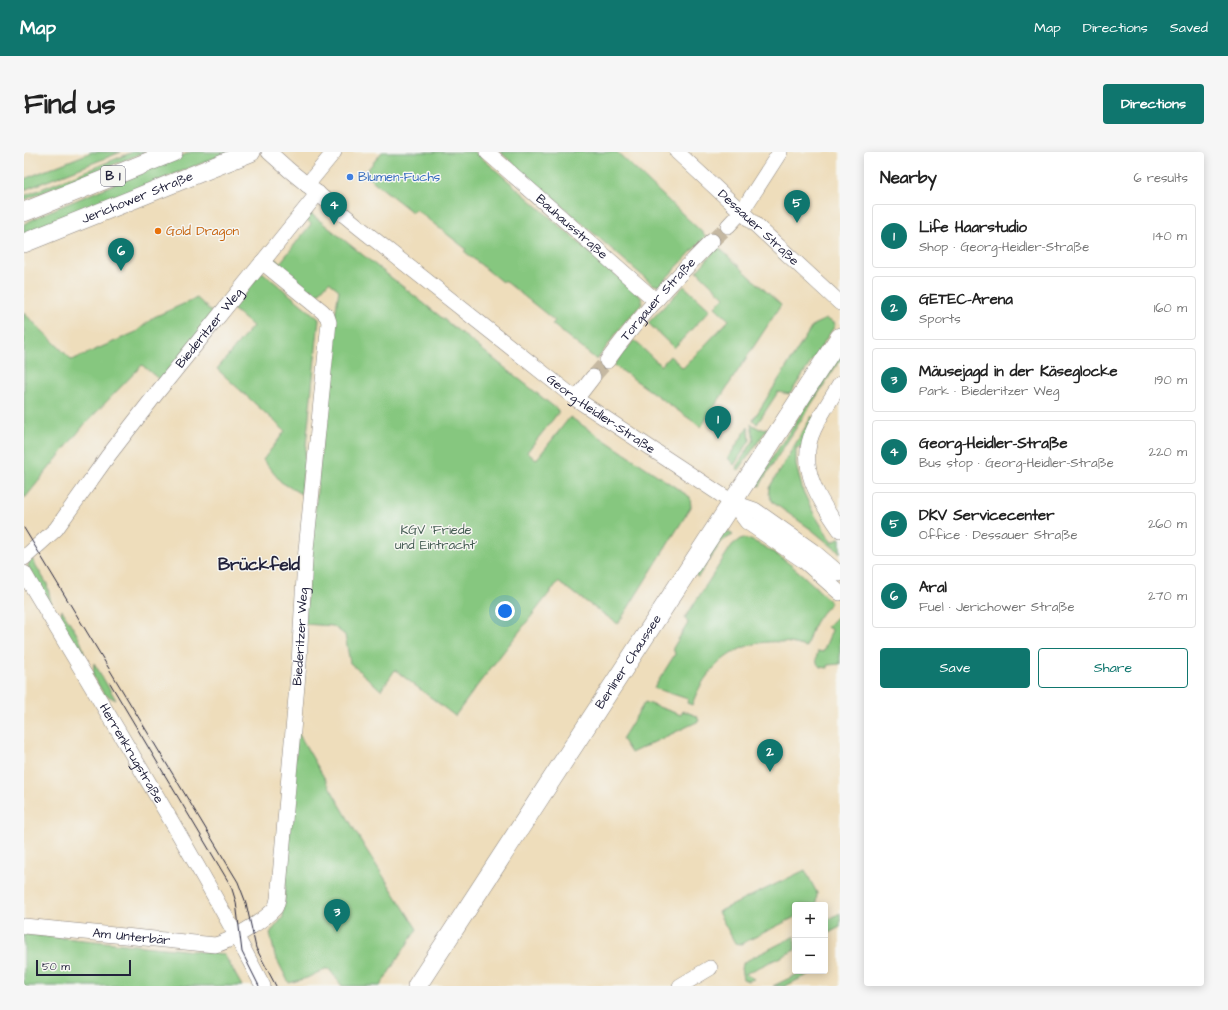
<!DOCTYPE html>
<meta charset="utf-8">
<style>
:root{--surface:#fff;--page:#f6f6f6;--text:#222;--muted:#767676;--line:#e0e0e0;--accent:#0f766e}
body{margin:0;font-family:"Architects Daughter",sans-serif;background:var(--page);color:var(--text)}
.controls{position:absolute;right:12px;bottom:12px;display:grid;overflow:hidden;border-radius:4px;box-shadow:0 2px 10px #0003}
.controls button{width:36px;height:36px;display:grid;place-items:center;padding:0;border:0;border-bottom:1px solid var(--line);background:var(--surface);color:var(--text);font:20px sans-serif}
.scale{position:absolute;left:12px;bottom:10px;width:95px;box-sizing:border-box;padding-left:4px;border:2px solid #22223b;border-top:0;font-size:11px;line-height:14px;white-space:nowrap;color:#22223b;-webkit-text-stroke:3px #f6f6f2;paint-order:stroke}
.you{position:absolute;left:481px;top:459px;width:14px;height:14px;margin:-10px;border:3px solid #fff;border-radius:50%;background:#1a73e8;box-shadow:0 0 0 6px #1a73e833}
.badge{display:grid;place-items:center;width:26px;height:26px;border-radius:50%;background:var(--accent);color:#fff;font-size:13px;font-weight:700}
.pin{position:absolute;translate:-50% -33px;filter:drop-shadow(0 1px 2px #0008)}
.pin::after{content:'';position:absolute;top:21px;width:14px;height:12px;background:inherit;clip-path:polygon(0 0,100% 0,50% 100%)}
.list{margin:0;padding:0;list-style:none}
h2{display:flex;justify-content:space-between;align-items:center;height:52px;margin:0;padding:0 16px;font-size:17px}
h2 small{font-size:13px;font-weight:400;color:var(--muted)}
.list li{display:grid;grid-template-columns:26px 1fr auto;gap:12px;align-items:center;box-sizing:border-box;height:64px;margin:0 8px 8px;padding:0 8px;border:1px solid var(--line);border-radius:4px}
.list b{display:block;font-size:15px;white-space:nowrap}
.list p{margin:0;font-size:13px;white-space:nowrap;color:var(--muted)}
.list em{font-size:13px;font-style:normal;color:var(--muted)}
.actions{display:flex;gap:8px;padding:12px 16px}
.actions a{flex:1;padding:9px 0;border:1px solid var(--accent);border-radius:4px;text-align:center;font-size:14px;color:var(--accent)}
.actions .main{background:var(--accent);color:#fff}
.map{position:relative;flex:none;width:816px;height:834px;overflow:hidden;border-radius:4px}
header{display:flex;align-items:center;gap:24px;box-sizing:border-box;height:56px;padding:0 20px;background:var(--accent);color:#fff}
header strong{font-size:19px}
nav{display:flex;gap:22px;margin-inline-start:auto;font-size:14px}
.intro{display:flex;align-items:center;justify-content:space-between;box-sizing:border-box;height:96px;padding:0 24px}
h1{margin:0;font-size:28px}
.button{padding:10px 18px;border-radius:4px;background:var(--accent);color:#fff;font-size:14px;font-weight:700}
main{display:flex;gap:24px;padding:0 24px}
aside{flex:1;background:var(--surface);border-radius:4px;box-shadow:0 2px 10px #0003}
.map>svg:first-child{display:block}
.green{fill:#86c77f;stroke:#54745d}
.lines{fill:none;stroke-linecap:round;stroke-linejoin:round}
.minor-tunnel{stroke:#c5b8a1;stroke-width:15;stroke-dasharray:15 8;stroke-linecap:butt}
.minor-casing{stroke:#88807b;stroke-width:16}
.major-casing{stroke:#88807b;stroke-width:20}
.minor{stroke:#fff;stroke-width:15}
.major{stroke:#fff;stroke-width:19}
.tram{stroke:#22223b;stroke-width:1}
.shop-dot{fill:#3f7fe0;stroke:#f6f6f2;stroke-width:1.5}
.food-dot{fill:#e8710a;stroke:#f6f6f2;stroke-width:1.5}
.labels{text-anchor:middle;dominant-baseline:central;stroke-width:3;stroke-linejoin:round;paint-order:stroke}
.shield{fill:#f6f6f2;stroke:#626272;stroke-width:1}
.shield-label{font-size:12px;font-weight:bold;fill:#22223b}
.shop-label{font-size:13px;fill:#366cbe;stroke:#f6f6f2;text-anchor:start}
.street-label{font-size:13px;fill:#22223b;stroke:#f6f6f2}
.food-label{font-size:13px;fill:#c56008;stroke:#f6f6f2;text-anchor:start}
.park-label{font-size:13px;fill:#455c53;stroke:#f6f6f2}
.district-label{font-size:17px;font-weight:bold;fill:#22223b;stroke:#f6f6f2}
</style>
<header>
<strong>Map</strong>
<nav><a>Map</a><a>Directions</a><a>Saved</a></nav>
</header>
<div class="intro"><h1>Find us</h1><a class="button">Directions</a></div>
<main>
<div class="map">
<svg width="816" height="834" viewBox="0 0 816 834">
<rect width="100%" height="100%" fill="#f6f6f2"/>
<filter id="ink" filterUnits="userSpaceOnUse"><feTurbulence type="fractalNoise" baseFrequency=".025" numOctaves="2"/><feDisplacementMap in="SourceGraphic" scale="8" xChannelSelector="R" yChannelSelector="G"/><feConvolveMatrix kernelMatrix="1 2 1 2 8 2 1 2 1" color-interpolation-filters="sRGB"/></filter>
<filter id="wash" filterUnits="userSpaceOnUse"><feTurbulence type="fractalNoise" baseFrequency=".012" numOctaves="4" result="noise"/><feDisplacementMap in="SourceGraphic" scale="16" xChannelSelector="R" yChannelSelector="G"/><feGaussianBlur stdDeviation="0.9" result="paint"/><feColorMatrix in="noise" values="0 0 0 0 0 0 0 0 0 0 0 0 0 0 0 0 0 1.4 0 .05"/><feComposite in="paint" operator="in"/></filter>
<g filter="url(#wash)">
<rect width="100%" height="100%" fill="#edb"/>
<!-- green -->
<g class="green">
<polygon points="68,0 97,0 0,38 0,27"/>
<polygon points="109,0 121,0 0,48 0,44"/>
<polygon points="167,0 206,0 0,82 0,72 24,60"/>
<polygon points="358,0 451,0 615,143 618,147 618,152 599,172 573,208 528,172 531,169 480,128 478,130 440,99 442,97 391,57 388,60 340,22"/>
<polygon points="476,0 593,0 682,84 635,134 628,132"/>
<polygon points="286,61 534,258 534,261 503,300 512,308 546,265 666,345 667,355 594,472 534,430 456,530 431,564 371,518 357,538 326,511 321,483 309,474 280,472 309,177 315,138 305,130 295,141 283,145 244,114 248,105 256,111 287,72 280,65"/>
<polygon points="694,95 757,153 677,275 590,213 610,188 637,214 646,204 659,216 705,168 691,155 700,145 673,119"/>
<polygon points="238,120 295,167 277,342 257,330 239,308 261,279 193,217 229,174 209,157"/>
<polygon points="660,134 686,158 650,196 624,171"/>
<polygon points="173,146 194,166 138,230 118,213 60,273 1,346 0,343 0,161 48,208 112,180 130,165"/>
<polygon points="802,167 811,172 810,175 766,242 754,240 733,272 729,268 789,173"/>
<polygon points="816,202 816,208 743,321 736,334 733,333 740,319 750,303"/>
<path d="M788 264 791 267 782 295 772 296V313L779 339 789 360 808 391 816 386V401L788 378 751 352C746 347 744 343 745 336Z"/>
<polygon points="727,272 736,277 743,276 743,277 714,319 712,315 730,288"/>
<polygon points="724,275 726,288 710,313 704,306"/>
<polygon points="703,379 709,383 698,389 674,425 671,423 695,387 699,382"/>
<path d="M720 386C749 394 787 429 807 451 792 466 788 475 782 495 731 478 685 503 668 553L663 551 664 547 630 536 651 502 649 496 664 471 661 466 708 393 716 387Z"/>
<polygon points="8,407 23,432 28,455 4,415 5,410"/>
<path d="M38 458C48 475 61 490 61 510L35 467Z"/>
<path d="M816 462V512L804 513V516L796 515C791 510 792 506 794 499L799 500 808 478 803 475Z"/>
<polygon points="70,511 92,548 80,542 69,524"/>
<polygon points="621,550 657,563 659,559 673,564 675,569 607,601 598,587"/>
<polygon points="273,579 340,694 393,777 356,834 318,834 305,817 301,817 283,826 265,831 251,804 246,781 259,765"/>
<polygon points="781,718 793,741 792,753 771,753 771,765 717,792 711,791 694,760"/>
<polygon points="816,761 816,775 801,783 801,769"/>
<polygon points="0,782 200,802 218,834 0,834"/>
<polygon points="771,784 771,798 721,822 730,827 724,829 719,827 717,816 720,810"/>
<polygon points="780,819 792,819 761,834 749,834"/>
</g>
</g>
<g filter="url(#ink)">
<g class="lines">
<!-- minor-tunnel -->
<g class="minor-tunnel">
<polyline points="688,89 704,74"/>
<polyline points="569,225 583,209"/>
</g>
<!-- minor casing -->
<g class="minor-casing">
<g id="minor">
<path id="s1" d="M245 0 265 18 336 76 552 247 708 350 731 358 789 399 816 422"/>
<path id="s2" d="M463 0 632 149"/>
<path id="s3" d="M653 0 816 151"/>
<polyline points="283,33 310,0"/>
<polyline points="704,74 718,59 756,0"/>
<path id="s4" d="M583 209C614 166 651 126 688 89"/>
<path d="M816 232C807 247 797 262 790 277 772 314 795 348 816 378"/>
<polyline points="552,247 569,225"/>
<polyline points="708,350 723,370 780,409 816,441"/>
<path id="s5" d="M0 406 32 377 84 304 132 242 294 41"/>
<path id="s6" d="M0 421C81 558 165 693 239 834"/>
<path id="s7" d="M0 774 191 793C205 790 241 768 251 756 253 753 253 750 254 747L275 511 281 408 305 170 303 164 298 159 238 110"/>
<polyline points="656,834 686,816"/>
</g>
</g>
<!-- major casing -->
<g class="major-casing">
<g id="major">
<polyline points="0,60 149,0"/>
<path id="s8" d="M0 91 227 0"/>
<path id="s9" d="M393 834 816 185"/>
</g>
</g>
<!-- minor -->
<use href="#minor" class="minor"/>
<!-- major -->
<use href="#major" class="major"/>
<!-- tram -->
<g class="tram">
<polyline points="0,376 214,730 222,751 232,796 252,834"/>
<polyline points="86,531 207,734 212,750 218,800 235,834"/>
</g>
</g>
</g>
<!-- markers -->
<circle class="shop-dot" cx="326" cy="25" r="4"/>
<circle class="food-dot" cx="134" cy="79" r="4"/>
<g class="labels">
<!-- shield labels -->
<rect class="shield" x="77" y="14" width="24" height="20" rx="3"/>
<g class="shield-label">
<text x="89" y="24">B 1</text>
</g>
<!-- shop labels -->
<g class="shop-label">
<text x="334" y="25">Blumen-Fuchs</text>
</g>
<!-- street labels -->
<g class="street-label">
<text stroke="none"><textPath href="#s8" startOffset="122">Jerichower Straße</textPath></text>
<text stroke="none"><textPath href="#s2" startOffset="113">Bauhausstraße</textPath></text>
<text stroke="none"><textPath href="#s3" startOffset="111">Dessauer Straße</textPath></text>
<text stroke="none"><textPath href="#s4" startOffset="80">Torgauer Straße</textPath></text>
<text stroke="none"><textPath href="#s5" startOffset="296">Biederitzer Weg</textPath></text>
<text stroke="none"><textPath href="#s1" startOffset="423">Georg-Heidler-Straße</textPath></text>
<text stroke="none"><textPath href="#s7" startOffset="536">Biederitzer Weg</textPath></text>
<text stroke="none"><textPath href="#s9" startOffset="387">Berliner Chaussee</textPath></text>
<text stroke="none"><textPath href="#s6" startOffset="210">Herrenkrugstraße</textPath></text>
<text stroke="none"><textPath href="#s7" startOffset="108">Am Unterbär</textPath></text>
</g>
<!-- food labels -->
<g class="food-label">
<text x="142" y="79">Gold Dragon</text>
</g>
<!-- park labels -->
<g class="park-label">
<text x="412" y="378">KGV 'Friede<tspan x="412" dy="15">und Eintracht'</tspan></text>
</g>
<!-- district labels -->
<g class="district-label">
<text x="235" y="413">Brückfeld</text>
</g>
</g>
</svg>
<div class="controls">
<button>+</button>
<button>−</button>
</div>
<div class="scale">50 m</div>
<div class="you"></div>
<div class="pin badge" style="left:694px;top:287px">1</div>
<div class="pin badge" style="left:746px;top:620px">2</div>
<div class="pin badge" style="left:313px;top:780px">3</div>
<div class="pin badge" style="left:310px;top:73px">4</div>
<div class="pin badge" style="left:773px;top:71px">5</div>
<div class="pin badge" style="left:97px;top:119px">6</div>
</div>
<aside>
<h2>Nearby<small>6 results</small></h2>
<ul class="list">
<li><span class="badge">1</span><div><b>Life Haarstudio</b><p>Shop · Georg-Heidler-Straße</p></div><em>140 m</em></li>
<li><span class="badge">2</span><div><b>GETEC-Arena</b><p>Sports</p></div><em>160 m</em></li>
<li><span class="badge">3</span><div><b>Mäusejagd in der Käseglocke</b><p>Park · Biederitzer Weg</p></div><em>190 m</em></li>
<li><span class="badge">4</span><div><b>Georg-Heidler-Straße</b><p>Bus stop · Georg-Heidler-Straße</p></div><em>220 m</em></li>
<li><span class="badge">5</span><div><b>DKV Servicecenter</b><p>Office · Dessauer Straße</p></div><em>260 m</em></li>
<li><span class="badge">6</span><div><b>Aral</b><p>Fuel · Jerichower Straße</p></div><em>270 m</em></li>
</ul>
<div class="actions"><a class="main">Save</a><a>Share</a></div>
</aside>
</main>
